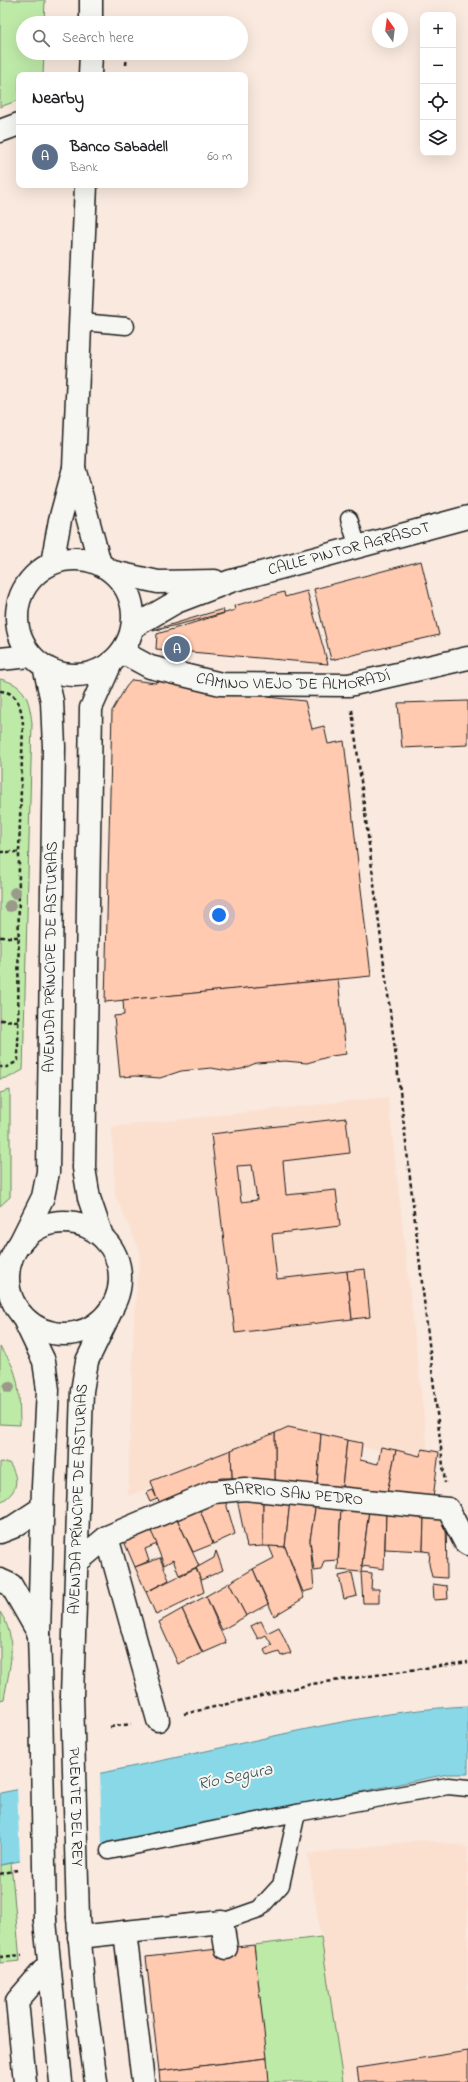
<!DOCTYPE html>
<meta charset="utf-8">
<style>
:root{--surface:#fff;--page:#f2f2f2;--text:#202124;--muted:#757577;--line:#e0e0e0;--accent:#1a73e8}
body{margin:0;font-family:"Indie Flower",sans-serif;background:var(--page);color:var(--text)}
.controls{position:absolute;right:12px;top:12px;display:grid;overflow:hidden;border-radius:8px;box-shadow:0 4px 16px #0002}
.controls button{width:36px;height:36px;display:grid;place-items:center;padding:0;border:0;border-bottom:1px solid var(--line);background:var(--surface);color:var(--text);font:20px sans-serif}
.compass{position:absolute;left:372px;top:12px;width:36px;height:36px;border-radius:50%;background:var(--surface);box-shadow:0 4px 16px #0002;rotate:346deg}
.you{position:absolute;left:219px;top:915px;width:14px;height:14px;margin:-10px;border:3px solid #fff;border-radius:50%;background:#1a73e8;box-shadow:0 0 0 6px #1a73e833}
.badge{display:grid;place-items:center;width:26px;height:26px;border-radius:50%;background:var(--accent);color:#fff;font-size:13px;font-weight:700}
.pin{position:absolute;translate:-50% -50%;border:2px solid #fff;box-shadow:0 1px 4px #0006}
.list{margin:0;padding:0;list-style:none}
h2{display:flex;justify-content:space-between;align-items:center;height:52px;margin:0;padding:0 16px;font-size:17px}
h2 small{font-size:13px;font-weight:400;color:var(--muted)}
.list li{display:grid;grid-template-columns:26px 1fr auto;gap:12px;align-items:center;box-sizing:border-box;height:64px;padding:0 16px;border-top:1px solid var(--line)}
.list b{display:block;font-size:15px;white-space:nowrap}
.list p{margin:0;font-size:13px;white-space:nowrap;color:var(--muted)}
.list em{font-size:13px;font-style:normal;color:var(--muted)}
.icon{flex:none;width:22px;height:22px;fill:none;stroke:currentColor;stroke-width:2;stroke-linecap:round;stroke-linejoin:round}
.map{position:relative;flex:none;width:468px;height:2082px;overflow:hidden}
.search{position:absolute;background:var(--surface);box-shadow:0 4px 16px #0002;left:16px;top:16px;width:232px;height:44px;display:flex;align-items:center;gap:10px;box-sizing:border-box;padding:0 14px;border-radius:22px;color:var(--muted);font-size:15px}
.panel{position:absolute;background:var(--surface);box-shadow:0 4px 16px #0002;left:16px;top:72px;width:232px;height:116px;border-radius:8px}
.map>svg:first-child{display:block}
.built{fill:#fbe0d0}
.green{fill:#beeaa8;stroke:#6d8362}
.water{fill:#89d8e7;stroke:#5d8d96}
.pier{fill:#f9e9de}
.building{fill:#ffcab0;stroke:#1c1c1c;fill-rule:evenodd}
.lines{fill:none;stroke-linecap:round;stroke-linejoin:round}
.service-casing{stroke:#1c1c1c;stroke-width:19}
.minor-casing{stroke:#1c1c1c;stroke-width:25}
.tertiary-casing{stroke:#1c1c1c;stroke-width:25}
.path{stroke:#1c1c1c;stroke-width:2.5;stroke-dasharray:4 3;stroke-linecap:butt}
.service{stroke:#f6f6f2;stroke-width:16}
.minor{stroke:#f6f6f2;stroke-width:22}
.tertiary{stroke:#f6f6f2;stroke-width:22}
.tertiary-bridge-casing{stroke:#1c1c1c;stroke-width:25;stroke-linecap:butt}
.tertiary-bridge{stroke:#f6f6f2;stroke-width:22}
.tree{fill:#9a9a8a}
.labels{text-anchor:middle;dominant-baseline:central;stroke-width:4;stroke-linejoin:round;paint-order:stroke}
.street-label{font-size:16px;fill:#1c1c1c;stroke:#f6f6f2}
.water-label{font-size:17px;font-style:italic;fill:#3d5459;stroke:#f6f6f2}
</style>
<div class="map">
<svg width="468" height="2082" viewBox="0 0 468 2082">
<rect width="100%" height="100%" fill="#f9e9de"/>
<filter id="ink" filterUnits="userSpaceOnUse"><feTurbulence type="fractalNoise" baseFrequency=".025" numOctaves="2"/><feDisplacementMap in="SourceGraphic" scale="8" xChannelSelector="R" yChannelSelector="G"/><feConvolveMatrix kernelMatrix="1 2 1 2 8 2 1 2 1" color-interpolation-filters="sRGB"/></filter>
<g filter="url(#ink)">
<!-- built -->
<g class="built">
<polygon points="388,1097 429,1462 297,1432 128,1496 134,1320 140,1251 115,1195 112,1127"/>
<polygon points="423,1840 459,1845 468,1848 468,2082 343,2082 308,1854"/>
</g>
<!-- green -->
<g class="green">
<polygon points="0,0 45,0 44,23 23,23 23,53 44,53 43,75 19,75 19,100 0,107"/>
<path d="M0 679C26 685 29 699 32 723L23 1070 10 1077 0 1079Z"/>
<polygon points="10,1090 10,1197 0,1206 0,1093"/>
<path d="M0 1347C21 1372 19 1394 20 1425L0 1424Z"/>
<path d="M0 1462 9 1463C20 1479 18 1493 0 1502Z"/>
<path d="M0 1612C19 1640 9 1669 4 1699L0 1700Z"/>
<polygon points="11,1863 20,1961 0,1963 0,1865"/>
<polygon points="321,1937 343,2082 269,2082 254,1945"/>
</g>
<!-- water -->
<path class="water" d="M468 1706V1774H448L0 1865V1793C74 1779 147 1764 220 1748 302 1730 384 1710 468 1706Z"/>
<!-- pier -->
<polygon class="pier" points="100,1772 102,1846 20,1863 17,1787"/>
<!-- building -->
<g class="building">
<polygon points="421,561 439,635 331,660 314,589"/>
<polygon points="307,591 328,664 156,649 157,634 235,610 234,606 284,592 285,597"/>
<polygon points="223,609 224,613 153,631 153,630"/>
<polygon points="132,680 156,683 156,680 182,683 182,686 266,693 267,697 305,701 312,729 324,726 328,744 344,741 371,976 105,1002 112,711 126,687"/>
<polygon points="468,701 468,745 402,748 398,703"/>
<polygon points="338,979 346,1054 331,1056 307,1063 285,1061 256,1063 242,1069 229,1071 211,1068 181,1071 160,1078 135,1076 120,1077 114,1016 124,1015 123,1000"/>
<path d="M346 1118 350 1153 283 1161 286 1195 336 1190 340 1226 272 1234 277 1279 347 1271 352 1319 235 1333 211 1134ZM252 1165 257 1200 241 1202 237 1166Z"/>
<polygon points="365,1269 370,1317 352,1319 347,1271"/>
<polygon points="288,1427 321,1434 317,1485 275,1481 275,1433"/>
<polygon points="275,1433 275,1481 232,1478 231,1450"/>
<polygon points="321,1434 347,1440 342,1487 317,1485"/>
<polygon points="347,1440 362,1443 360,1460 378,1464 381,1447 396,1450 387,1493 342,1487"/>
<polygon points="422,1449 439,1452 433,1498 387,1493 396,1450 420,1456"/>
<polygon points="231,1450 232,1478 221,1478 160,1502 157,1499 151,1481"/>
<polygon points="153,1490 157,1499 150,1502 146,1493"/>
<polygon points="224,1496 235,1534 213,1544 199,1507"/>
<polygon points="237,1499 263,1499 263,1546 247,1547"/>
<polygon points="263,1499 290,1500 285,1547 263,1546"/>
<polygon points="290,1500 316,1503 310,1540 314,1589 303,1592 285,1547"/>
<polygon points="316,1503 341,1507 338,1560 324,1561 321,1570 314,1571 310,1540"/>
<polygon points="199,1507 213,1544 193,1552 176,1517"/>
<polygon points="341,1507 369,1510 361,1572 338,1570"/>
<polygon points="369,1510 386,1513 384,1569 362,1566"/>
<polygon points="386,1513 424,1518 423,1551 385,1549"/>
<polygon points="176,1517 199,1566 179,1575 173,1560 164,1565 150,1529"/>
<polygon points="424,1518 446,1519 447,1578 432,1577 429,1564 430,1552 423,1551"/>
<polygon points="150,1529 157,1544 145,1549 149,1561 135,1567 123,1539"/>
<polygon points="269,1546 285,1547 304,1598 274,1616 253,1569 274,1558"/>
<polygon points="216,1551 223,1570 201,1580 196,1568 214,1558"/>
<polygon points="160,1558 169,1580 146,1592 135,1567"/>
<polygon points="196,1568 201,1580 204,1592 156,1615 146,1592"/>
<polygon points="253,1569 268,1604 246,1616 229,1583"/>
<polygon points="361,1572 372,1573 371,1589 379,1589 379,1603 363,1603"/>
<polygon points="352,1573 357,1596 344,1599 339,1576"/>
<polygon points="229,1583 246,1616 222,1630 206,1596"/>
<polygon points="433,1584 447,1586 448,1599 434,1600"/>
<polygon points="206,1596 226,1643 203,1653 182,1609"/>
<polygon points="182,1609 202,1653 178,1664 159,1622"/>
<polygon points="261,1621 267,1633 279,1627 291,1653 281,1656 279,1652 267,1656 264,1650 272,1645 266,1635 258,1639 251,1626"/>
<polygon points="254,1945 267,2058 159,2071 146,1957"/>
<polygon points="468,2051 468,2082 359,2082 357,2068"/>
<polygon points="267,2058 269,2082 160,2082 159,2071"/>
</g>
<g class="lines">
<!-- service casing -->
<g class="service-casing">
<g id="service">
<polyline points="81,322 126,326"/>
<polyline points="349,519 358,547"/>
<polyline points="109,1851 297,1813 448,1786 468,1788"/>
<polyline points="222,1922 259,1909 281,1885 297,1813"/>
</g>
</g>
<!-- minor casing -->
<g class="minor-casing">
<g id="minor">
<polyline points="0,131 19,124"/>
<path id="s1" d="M122 652 150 667 221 684 349 685 468 658"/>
<polyline points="107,1537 158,1720"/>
<path id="s2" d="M77 1562 107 1537 213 1492 245 1489 448 1509 465 1542 468 1544"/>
<polyline points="125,1932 222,1922 226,1948"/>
<polyline points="79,1937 125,1932 143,2082"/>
<polyline points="25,2082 17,2001 49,1964"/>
</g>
</g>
<!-- tertiary casing -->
<g class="tertiary-casing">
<g id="tertiary">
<polyline points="91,23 91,0"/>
<polyline points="90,75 91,53"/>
<polyline points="74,468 100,564"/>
<circle cx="75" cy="617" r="58"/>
<polyline points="52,563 60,520 74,468 86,185"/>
<polyline points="113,572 158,582 215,581"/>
<path id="s3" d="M133 627 176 602 231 581 468 517"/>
<polyline points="0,659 31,656"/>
<circle cx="64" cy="1278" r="56"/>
<polyline points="102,1236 89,1198 84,1168 91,708 111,663"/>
<path id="s4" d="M20 1243 43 1197 48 1172 54 747 52 701 44 666"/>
<polyline points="22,1315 44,1361 48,1390 43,1487 39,1634 41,1699"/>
<polyline points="0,1532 13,1527 42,1508"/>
<polyline points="0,1580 11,1585 39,1634"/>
<path id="s5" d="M72 1696 82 1391 87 1361 112 1309"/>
<polyline points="78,1918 85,1999 96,2082"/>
<polyline points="45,1921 61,2082"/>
</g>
</g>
<!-- path -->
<g class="path">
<polyline points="126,65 127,53"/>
<path d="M0 691C19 692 21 708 23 724L19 852 18 1061 7 1067H0"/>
<polyline points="352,710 399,1082 445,1483"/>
<polyline points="0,852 19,852"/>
<polyline points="0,937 19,937"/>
<polyline points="0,1020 18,1021"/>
<polyline points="184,1714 312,1684 468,1662"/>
<polyline points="110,1727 131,1724"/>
<polyline points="0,1874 17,1870"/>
<polyline points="0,1957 22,1955"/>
</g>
<!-- service -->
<use href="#service" class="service"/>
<!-- minor -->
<use href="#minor" class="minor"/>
<!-- tertiary -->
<use href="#tertiary" class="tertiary"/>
<!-- tertiary-bridge casing -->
<g class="tertiary-bridge-casing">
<g id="tertiary-bridge">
<path id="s6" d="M72 1696 78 1918"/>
<polyline points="41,1699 45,1921"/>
</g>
</g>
<!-- tertiary-bridge -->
<use href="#tertiary-bridge" class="tertiary-bridge"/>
</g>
<!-- trees -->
<g class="tree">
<circle cx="15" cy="893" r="6"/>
<circle cx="10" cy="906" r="6"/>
<circle cx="9" cy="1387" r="6"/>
</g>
</g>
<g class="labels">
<!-- street labels -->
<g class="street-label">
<text stroke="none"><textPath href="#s3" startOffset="231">CALLE PINTOR AGRASOT</textPath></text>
<text stroke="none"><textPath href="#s1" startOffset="177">CAMINO VIEJO DE ALMORADÍ</textPath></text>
<text stroke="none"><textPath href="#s4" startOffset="292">AVENIDA PRÍNCIPE DE ASTURIAS</textPath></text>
<text stroke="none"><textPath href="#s2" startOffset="235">BARRIO SAN PEDRO</textPath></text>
<text stroke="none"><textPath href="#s5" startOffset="197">AVENIDA PRÍNCIPE DE ASTURIAS</textPath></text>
<text stroke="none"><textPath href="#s6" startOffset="111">PUENTE DEL REY</textPath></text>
</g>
<!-- water labels -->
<g class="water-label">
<text transform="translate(235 1777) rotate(-12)">Río Segura</text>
</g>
</g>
</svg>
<div class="controls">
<button>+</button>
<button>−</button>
<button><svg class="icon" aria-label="locate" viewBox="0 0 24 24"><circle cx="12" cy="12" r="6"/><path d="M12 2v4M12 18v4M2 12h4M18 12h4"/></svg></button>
<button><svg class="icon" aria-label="layers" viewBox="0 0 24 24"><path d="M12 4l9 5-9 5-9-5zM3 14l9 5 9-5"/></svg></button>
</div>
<svg class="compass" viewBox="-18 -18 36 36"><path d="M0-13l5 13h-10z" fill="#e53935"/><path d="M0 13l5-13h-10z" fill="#757577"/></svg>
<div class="you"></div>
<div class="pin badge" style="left:177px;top:649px;background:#5c6f8a">A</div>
<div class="search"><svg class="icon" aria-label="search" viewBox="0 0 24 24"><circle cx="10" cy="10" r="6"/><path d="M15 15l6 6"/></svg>Search here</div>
<section class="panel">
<h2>Nearby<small></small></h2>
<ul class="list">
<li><span class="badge" style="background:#5c6f8a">A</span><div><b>Banco Sabadell</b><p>Bank</p></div><em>60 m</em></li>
</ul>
</section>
</div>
